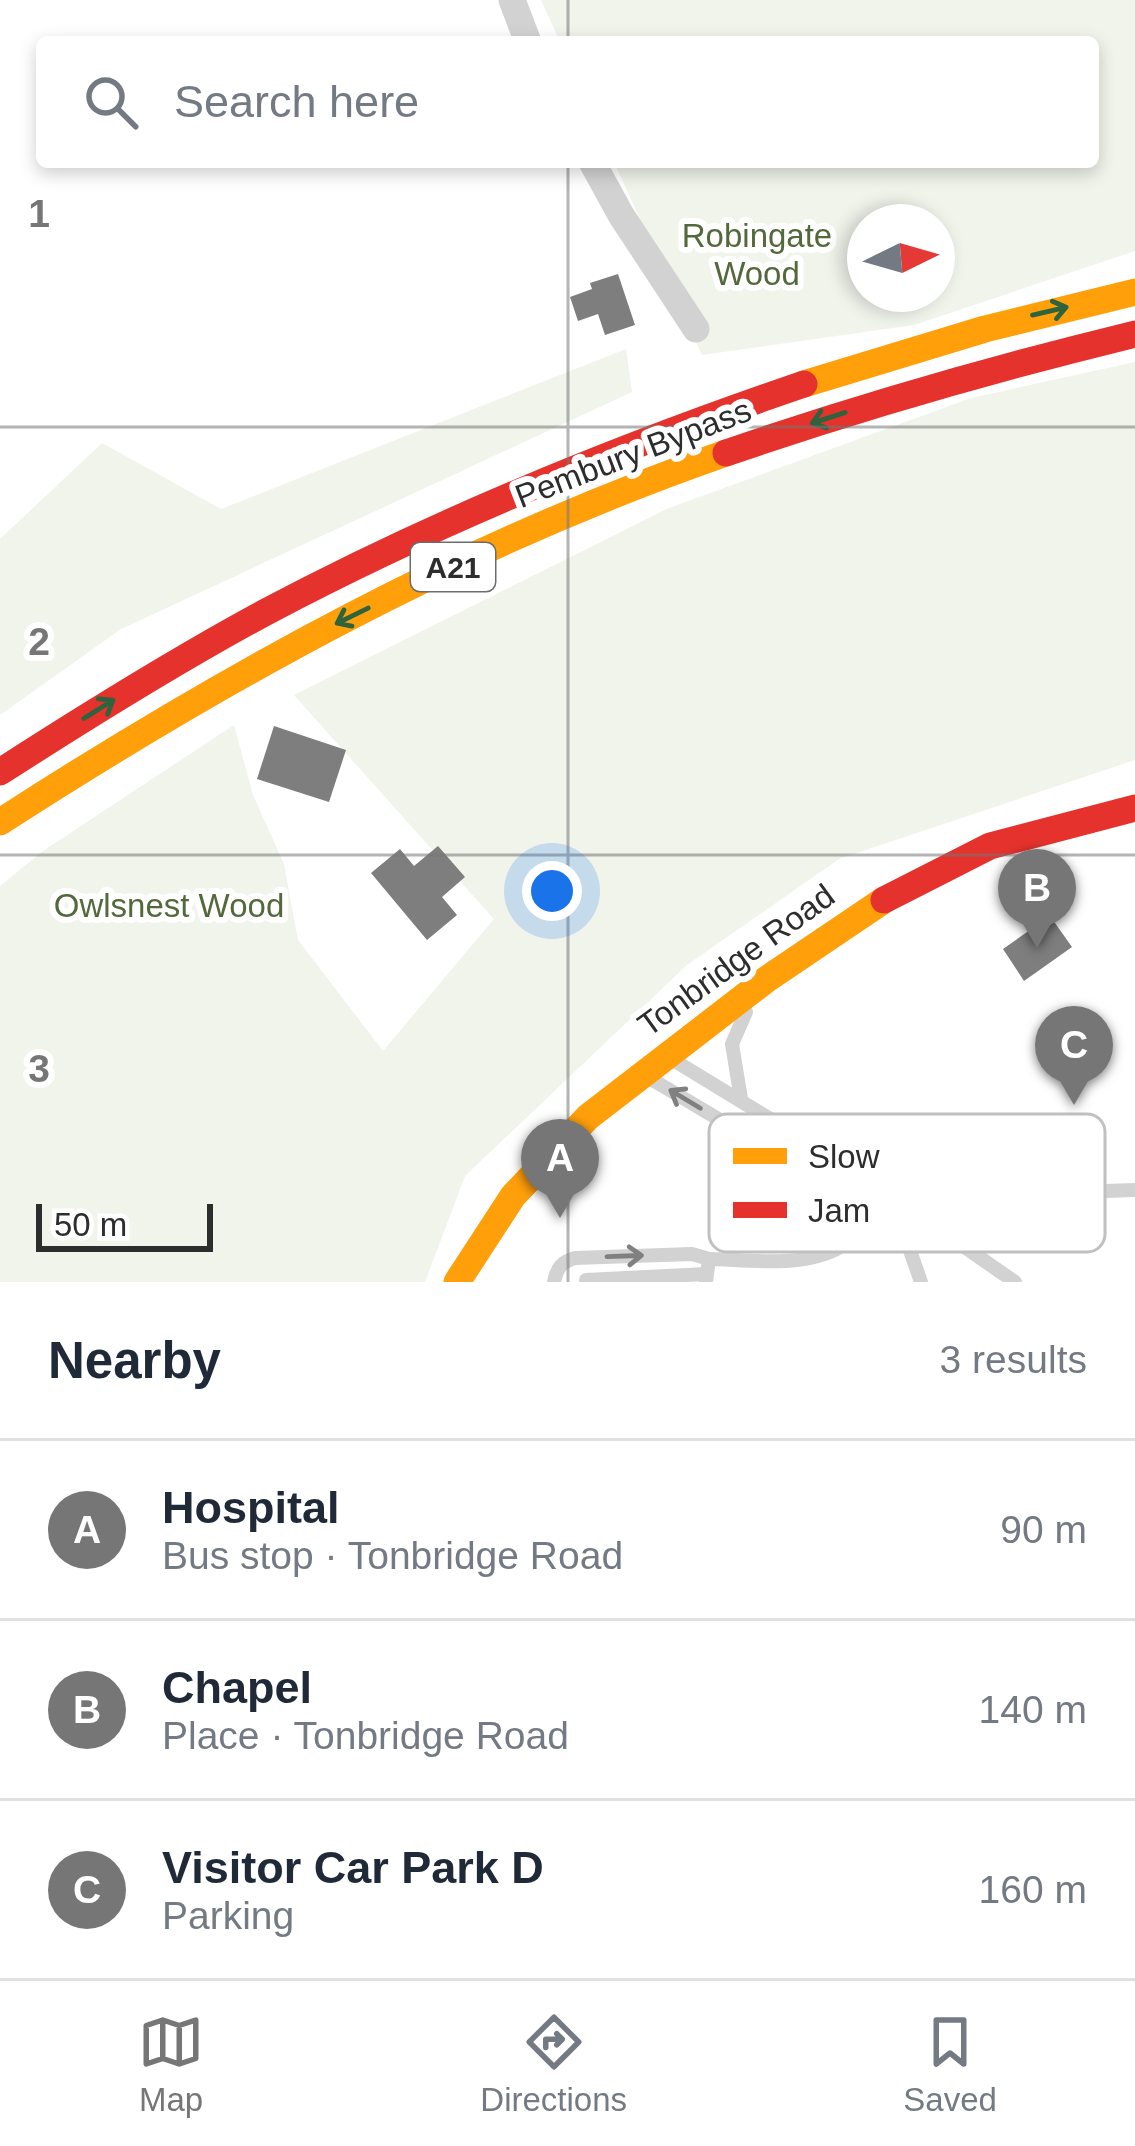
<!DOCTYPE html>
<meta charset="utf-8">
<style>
:root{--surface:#fff;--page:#f6f6f7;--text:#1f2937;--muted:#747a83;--line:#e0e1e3;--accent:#767676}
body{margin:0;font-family:Helvetica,sans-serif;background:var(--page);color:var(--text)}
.compass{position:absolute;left:847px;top:204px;width:108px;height:108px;border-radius:50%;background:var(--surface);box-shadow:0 6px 18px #0003;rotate:85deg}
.scale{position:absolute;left:36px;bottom:30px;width:177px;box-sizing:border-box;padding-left:12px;border:6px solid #2d2d2d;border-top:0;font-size:33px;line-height:42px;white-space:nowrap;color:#2d2d2d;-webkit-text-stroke:9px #fff;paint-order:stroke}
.you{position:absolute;left:552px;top:891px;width:42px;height:42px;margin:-30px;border:9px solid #fff;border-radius:50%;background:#1a73e8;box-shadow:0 0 0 18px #1a73e833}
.badge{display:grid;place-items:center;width:78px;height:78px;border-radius:50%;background:var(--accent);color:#fff;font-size:39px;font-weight:700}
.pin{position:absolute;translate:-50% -99px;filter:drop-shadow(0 3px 6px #0008)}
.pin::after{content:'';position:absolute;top:63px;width:42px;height:36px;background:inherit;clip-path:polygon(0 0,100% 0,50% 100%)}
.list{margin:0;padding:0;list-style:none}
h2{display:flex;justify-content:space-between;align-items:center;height:156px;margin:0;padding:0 48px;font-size:51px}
h2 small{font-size:39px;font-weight:400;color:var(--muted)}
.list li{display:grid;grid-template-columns:78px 1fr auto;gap:36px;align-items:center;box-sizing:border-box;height:180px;padding:0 48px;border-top:3px solid var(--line)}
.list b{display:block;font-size:45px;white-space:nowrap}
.list p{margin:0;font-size:39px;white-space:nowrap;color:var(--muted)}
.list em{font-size:39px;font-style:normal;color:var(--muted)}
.icon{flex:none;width:66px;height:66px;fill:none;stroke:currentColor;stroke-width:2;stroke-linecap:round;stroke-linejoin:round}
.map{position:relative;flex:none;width:1135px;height:1282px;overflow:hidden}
.search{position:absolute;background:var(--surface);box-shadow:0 6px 18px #0003;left:36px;right:36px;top:36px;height:132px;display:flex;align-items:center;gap:30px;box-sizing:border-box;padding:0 42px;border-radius:12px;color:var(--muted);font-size:45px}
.sheet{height:696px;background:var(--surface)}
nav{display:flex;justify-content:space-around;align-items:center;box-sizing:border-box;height:168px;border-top:3px solid var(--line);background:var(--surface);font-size:33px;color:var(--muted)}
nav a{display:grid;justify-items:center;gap:6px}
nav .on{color:var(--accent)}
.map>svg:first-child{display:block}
.green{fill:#f0f4eb;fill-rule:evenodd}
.building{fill:#7e7e7e}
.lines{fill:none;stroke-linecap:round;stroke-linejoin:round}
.lane{stroke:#d2d2d2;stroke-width:14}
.street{stroke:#d2d2d2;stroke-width:27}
.slow{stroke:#ff9f0a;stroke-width:27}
.jam{stroke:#e5322d;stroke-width:27}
.oneway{stroke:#2e633d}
.oneway2{stroke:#808080}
.grid{fill:none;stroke:#767676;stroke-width:3;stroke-opacity:0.55}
.labels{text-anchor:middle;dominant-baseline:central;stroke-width:12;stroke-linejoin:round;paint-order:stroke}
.shield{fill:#fff;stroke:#6c6c6c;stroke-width:3}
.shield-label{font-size:30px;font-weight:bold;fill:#2d2d2d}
.park-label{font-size:33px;fill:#52693b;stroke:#fff}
.street-label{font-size:33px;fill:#2d2d2d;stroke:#fff}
.key{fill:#fff;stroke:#c0c0c0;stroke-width:3}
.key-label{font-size:33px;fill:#2d2d2d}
.grid-label{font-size:39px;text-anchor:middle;font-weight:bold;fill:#767676;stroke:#fff;stroke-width:12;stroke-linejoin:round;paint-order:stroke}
</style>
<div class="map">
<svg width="1135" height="1282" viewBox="0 0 1135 1282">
<rect width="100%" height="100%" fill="#fff"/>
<!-- green -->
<g class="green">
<path d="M541 0H1135V251L914 325 702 355 614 162H1093V42H560ZM865 222H937V294H865Z"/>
<polygon points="626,349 632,392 121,629 0,715 0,539 102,443 221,509"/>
<polygon points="1135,362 1135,760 839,859 687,965 465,1176 425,1282 0,1282 0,886 43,851 234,725 253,795 284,864 298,940 383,1051 494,919 294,695 669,508 971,398"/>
</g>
<!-- building -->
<g class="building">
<polygon points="618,274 635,325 605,335 598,314 578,321 570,297 592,289 590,283"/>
<polygon points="274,726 346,750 329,802 257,779"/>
<polygon points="438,846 465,877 442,897 457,915 427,940 371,873 400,849 414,866"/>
<polygon points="1050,916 1072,947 1024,981 1003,949"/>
</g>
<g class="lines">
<!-- lane -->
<g class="lane">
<polyline points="670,1058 867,1178"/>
<polyline points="646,1076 858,1202"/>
<polyline points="741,1099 732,1044 746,1012"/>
<circle cx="895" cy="1204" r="36"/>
<polyline points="931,1197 1135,1190"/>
<polyline points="927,1221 1015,1282"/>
<polyline points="906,1239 921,1282"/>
<polyline points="586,1280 706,1274"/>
<path d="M554 1282C557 1268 561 1262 575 1258L692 1254 709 1259"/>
<path d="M706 1282 709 1259C758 1260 835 1273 864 1224"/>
</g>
<!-- street -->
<g class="street">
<polyline points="512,0 528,42"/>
<polyline points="592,162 621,215 696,329"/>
</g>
<!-- slow -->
<g class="slow">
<polyline points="804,384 985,329 1135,292"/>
<path d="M0 822C229 674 467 543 726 453"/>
<polyline points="457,1282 513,1196 588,1117 767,979 884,900"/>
</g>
<!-- jam -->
<g class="jam">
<path d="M726 453C860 407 996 368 1135 334"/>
<path d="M0 772C87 716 175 661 266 612 439 520 619 447 804 384"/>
<polyline points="884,900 990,846 1135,808"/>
</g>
</g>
<!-- one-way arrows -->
<defs><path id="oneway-shaft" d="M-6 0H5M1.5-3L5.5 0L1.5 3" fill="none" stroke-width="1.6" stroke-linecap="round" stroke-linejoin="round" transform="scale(3)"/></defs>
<g class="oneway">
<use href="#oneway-shaft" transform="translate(1050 311) rotate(-13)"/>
<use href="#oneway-shaft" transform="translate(828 418) rotate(162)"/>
<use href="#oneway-shaft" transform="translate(352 616) rotate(154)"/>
<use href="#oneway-shaft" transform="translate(99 709) rotate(-32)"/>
</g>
<g class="oneway2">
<use href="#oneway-shaft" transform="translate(685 1099) rotate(-149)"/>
<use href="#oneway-shaft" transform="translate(625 1256) rotate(-2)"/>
</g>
<!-- grid -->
<path class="grid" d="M568 0V42M568 162V1282M0 427H1135M0 855H1135"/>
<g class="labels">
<!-- shield labels -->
<rect class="shield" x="411" y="543" width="84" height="48" rx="9"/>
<g class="shield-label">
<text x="453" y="567">A21</text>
</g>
<!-- park labels -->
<g class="park-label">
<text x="757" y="235">Robingate<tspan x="757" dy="38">Wood</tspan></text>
<text x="169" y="905">Owlsnest Wood</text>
</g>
<!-- street labels -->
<g class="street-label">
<text transform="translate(633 453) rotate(-21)">Pembury Bypass</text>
<text transform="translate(736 960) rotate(-36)">Tonbridge Road</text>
</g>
</g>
<!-- legend -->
<rect x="709" y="1114" width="396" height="138" rx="18" class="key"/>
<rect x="733" y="1148" width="54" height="16" fill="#ff9f0a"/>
<rect x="733" y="1202" width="54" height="16" fill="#e5322d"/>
<g class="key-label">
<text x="808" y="1168">Slow</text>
<text x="808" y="1222">Jam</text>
</g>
<g class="grid-label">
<text x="39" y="227">1</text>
<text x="39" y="655">2</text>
<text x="39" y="1082">3</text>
</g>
</svg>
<svg class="compass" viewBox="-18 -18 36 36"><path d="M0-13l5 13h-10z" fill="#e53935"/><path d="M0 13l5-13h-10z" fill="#747a83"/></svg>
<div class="scale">50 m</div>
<div class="you"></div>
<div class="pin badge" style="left:560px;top:1218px">A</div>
<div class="pin badge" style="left:1037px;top:948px">B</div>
<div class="pin badge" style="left:1074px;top:1105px">C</div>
<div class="search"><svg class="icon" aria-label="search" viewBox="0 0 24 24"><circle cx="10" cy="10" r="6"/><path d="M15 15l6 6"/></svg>Search here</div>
</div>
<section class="sheet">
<h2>Nearby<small>3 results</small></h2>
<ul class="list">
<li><span class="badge">A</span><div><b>Hospital</b><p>Bus stop · Tonbridge Road</p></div><em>90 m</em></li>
<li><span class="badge">B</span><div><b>Chapel</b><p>Place · Tonbridge Road</p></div><em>140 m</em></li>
<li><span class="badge">C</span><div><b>Visitor Car Park D</b><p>Parking</p></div><em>160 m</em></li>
</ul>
</section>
<nav>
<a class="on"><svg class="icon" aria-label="map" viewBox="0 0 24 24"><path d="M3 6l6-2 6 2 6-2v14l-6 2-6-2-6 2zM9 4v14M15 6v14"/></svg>Map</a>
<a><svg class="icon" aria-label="directions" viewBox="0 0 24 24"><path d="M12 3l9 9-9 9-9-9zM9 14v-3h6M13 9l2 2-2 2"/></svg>Directions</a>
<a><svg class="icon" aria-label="saved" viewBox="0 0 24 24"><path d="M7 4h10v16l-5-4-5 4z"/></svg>Saved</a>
</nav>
